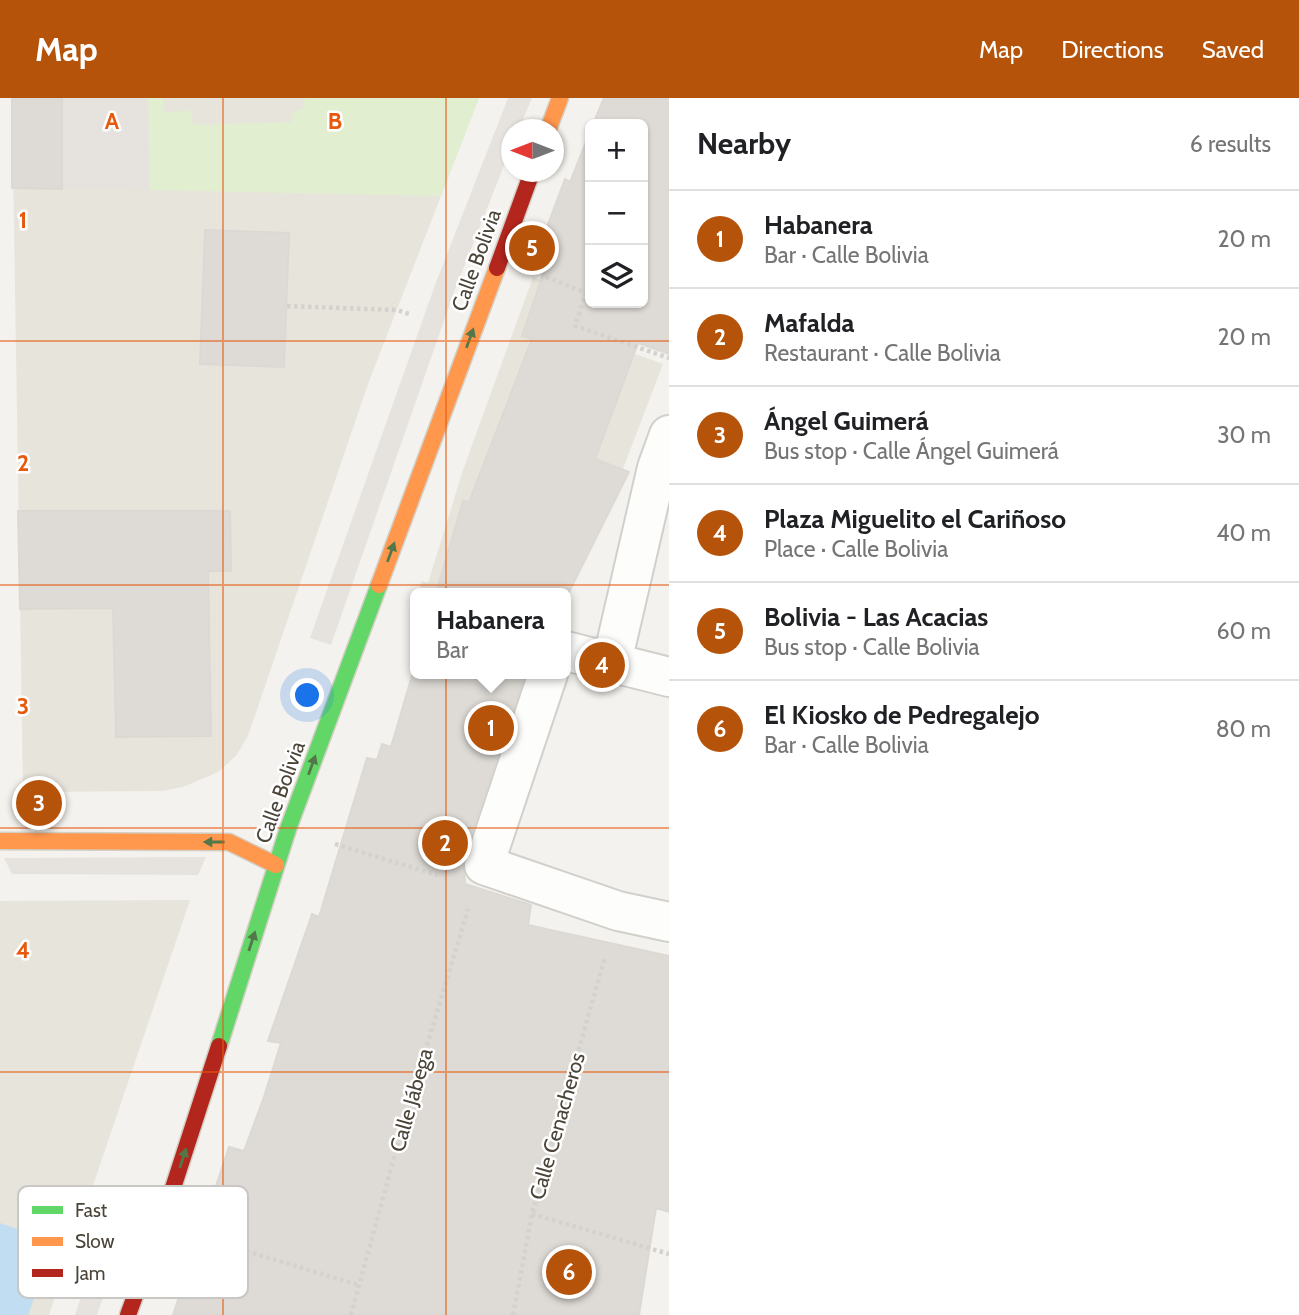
<!DOCTYPE html>
<meta charset="utf-8">
<style>
:root{--surface:#fff;--page:#f6f6f6;--text:#202124;--muted:#757577;--line:#e0e0e0;--accent:#b45309}
body{margin:0;font-family:Cabin,sans-serif;background:var(--page);color:var(--text)}
.controls{position:absolute;right:21px;top:21px;display:grid;overflow:hidden;border-radius:10px;box-shadow:0 2px 5px #0004}
.controls button{width:63px;height:63px;display:grid;place-items:center;padding:0;border:0;border-bottom:2px solid var(--line);background:var(--surface);color:var(--text);font:35px sans-serif}
.compass{position:absolute;left:501px;top:21px;width:63px;height:63px;border-radius:50%;background:var(--surface);box-shadow:0 2px 5px #0004;rotate:270deg}
.you{position:absolute;left:308px;top:598px;width:24px;height:24px;margin:-18px;border:5px solid #fff;border-radius:50%;background:#1a73e8;box-shadow:0 0 0 10px #1a73e833}
.badge{display:grid;place-items:center;width:46px;height:46px;border-radius:50%;background:var(--accent);color:#fff;font-size:23px;font-weight:700}
.pin{position:absolute;translate:-50% -50%;border:4px solid #fff;box-shadow:0 2px 7px #0006}
.popup{position:absolute;left:410px;top:490px;width:161px;height:91px;box-sizing:border-box;display:grid;place-content:center;border-radius:10px;background:var(--surface);filter:drop-shadow(0 2px 5px #0005);font-size:23px;white-space:nowrap;color:var(--muted)}
.popup b{font-size:26px;color:var(--text)}
.popup::after{content:'';position:absolute;left:50%;top:100%;margin-left:-14px;border:14px solid transparent;border-top-color:var(--surface)}
.list{margin:0;padding:0;list-style:none}
h2{display:flex;justify-content:space-between;align-items:center;height:91px;margin:0;padding:0 28px;font-size:30px}
h2 small{font-size:23px;font-weight:400;color:var(--muted)}
.list li{display:grid;grid-template-columns:46px 1fr auto;gap:21px;align-items:center;box-sizing:border-box;height:98px;padding:0 28px;border-top:2px solid var(--line)}
.list b{display:block;font-size:26px;white-space:nowrap}
.list p{margin:0;font-size:23px;white-space:nowrap;color:var(--muted)}
.list em{font-size:23px;font-style:normal;color:var(--muted)}
.icon{flex:none;width:38px;height:38px;fill:none;stroke:currentColor;stroke-width:2;stroke-linecap:round;stroke-linejoin:round}
.map{position:relative;flex:none;width:669px;height:1217px;overflow:hidden}
header{display:flex;align-items:center;gap:42px;box-sizing:border-box;height:98px;padding:0 35px;background:var(--accent);color:#fff}
header strong{font-size:33px}
nav{display:flex;gap:38px;margin-inline-start:auto;font-size:24px}
main{display:flex}
aside{flex:1;background:var(--surface)}
.map>svg:first-child{display:block}
.residential{fill:#e7e4dc}
.green{fill:#e1eecf}
.parking{fill:#e6e3df}
.water{fill:#c0ddf1}
.building{fill:#dedbd6;stroke:#dcd9d4;stroke-width:2}
.lines{fill:none;stroke-linecap:round;stroke-linejoin:round}
.street-casing{stroke:#d2d0cb;stroke-width:42}
.fast-casing{stroke:#d3cfc5;stroke-width:19}
.slow-casing{stroke:#d3cfc5;stroke-width:19}
.jam-casing{stroke:#d3cfc5;stroke-width:19}
.path{stroke:#d3d2cc;stroke-width:4.5;stroke-dasharray:3.5 3.5;stroke-linecap:butt}
.street{stroke:#fdfdfc;stroke-width:38}
.fast{stroke:#63d668;stroke-width:16}
.slow{stroke:#ff974d;stroke-width:16}
.jam{stroke:#b3261e;stroke-width:16}
.oneway{fill:#537749}
.grid{fill:none;stroke:#e8590c;stroke-width:2;stroke-opacity:0.55}
.labels{text-anchor:middle;dominant-baseline:central;stroke-width:5;stroke-linejoin:round;paint-order:stroke}
.street-label{font-size:21px;fill:#4b4439;stroke:#fff}
.key{fill:#fff;stroke:#c9c7c4;stroke-width:2}
.key-label{font-size:19px;fill:#4b4439}
.grid-label{font-size:23px;text-anchor:middle;font-weight:bold;fill:#e8590c;stroke:#fff;stroke-width:5;stroke-linejoin:round;paint-order:stroke}
</style>
<header>
<strong>Map</strong>
<nav><a>Map</a><a>Directions</a><a>Saved</a></nav>
</header>
<main>
<div class="map">
<svg width="669" height="1217" viewBox="0 0 669 1217">
<rect width="100%" height="100%" fill="#f4f2ee"/>
<!-- residential -->
<g class="residential">
<polygon points="12,0 479,0 368,286 248,638 236,658 218,674 183,689 162,693 23,694"/>
<polygon points="533,179 581,197 568,232 663,266 600,431 566,500 566,495 418,495 422,483 428,485 463,372"/>
<polygon points="190,802 49,1217 0,1217 0,803"/>
</g>
<!-- green -->
<polygon class="green" points="148,0 163,0 164,14 192,13 193,27 292,24 292,15 303,11 305,0 479,0 441,98 150,92"/>
<!-- parking -->
<g class="parking">
<polygon points="12,0 148,0 150,92 12,90"/>
<polygon points="508,0 532,0 519,31 512,32 511,50 454,194 331,547 310,540 435,187"/>
<polygon points="206,759 198,777 12,776 4,760"/>
<polygon points="111,1113 131,1120 97,1217 75,1217"/>
</g>
<!-- water -->
<polygon class="water" points="0,1125 54,1144 28,1217 0,1217"/>
<!-- building -->
<g class="building">
<polygon points="12,0 62,0 62,91 12,90"/>
<polygon points="604,0 669,0 669,256 638,245 595,361 629,374 566,500 566,495 436,495 463,403 469,404 532,241 522,238 543,176 531,172 565,81 570,84 590,34 590,205 643,205 643,26 593,26"/>
<polygon points="205,132 289,135 284,269 200,266"/>
<polygon points="18,413 230,413 231,473 208,473 211,638 116,639 113,510 20,511"/>
<polygon points="416,564 416,576 525,576 463,760 465,786 531,807 528,827 669,858 669,1114 656,1110 639,1217 173,1217 229,1049 244,1053 264,999 281,945 268,943 312,816 319,819 367,660 377,662 382,646 391,649"/>
</g>
<g class="lines">
<!-- street casing -->
<g class="street-casing">
<g id="street">
<polyline points="566,553 669,579"/>
<polyline points="612,564 657,370 669,337"/>
<polyline points="548,576 484,767 618,813 669,824"/>
</g>
</g>
<!-- fast casing -->
<g class="fast-casing">
<polyline id="fast" points="219,948 288,731 379,487"/>
</g>
<!-- slow casing -->
<g class="slow-casing">
<g id="slow">
<polyline points="548,32 560,0"/>
<polyline points="379,487 497,170"/>
<polyline points="0,743 229,744 276,767"/>
</g>
</g>
<!-- jam casing -->
<g class="jam-casing">
<g id="jam">
<polyline points="497,170 532,74"/>
<polyline points="128,1217 161,1127 219,948"/>
</g>
</g>
<!-- path -->
<g class="path">
<polyline points="546,179 586,195 575,228 669,260"/>
<polyline points="287,208 397,212 412,217"/>
<polyline points="335,746 437,777"/>
<polyline points="532,1116 669,1156"/>
<polyline points="206,1141 359,1187"/>
<polyline points="351,1217 403,1027 468,811"/>
<polyline points="513,1217 532,1116 605,859"/>
</g>
<!-- street -->
<use href="#street" class="street"/>
<!-- fast -->
<use href="#fast" class="fast"/>
<!-- slow -->
<use href="#slow" class="slow"/>
<!-- jam -->
<use href="#jam" class="jam"/>
</g>
<!-- one-way arrows -->
<defs><path id="oneway-solid" d="M-6-.8H1V-3.2L6.5 0L1 3.2V.8H-6Z" transform="scale(1.75)"/></defs>
<g class="oneway">
<use href="#oneway-solid" transform="translate(470 240) rotate(-70)"/>
<use href="#oneway-solid" transform="translate(391 454) rotate(-70)"/>
<use href="#oneway-solid" transform="translate(312 667) rotate(-70)"/>
<use href="#oneway-solid" transform="translate(214 744) rotate(-180)"/>
<use href="#oneway-solid" transform="translate(252 843) rotate(-72)"/>
<use href="#oneway-solid" transform="translate(183 1060) rotate(-72)"/>
</g>
<!-- grid -->
<path class="grid" d="M223 0V1217M446 0V1217M0 243H669M0 487H669M0 730H669M0 974H669"/>
<g class="labels">
<!-- street labels -->
<g class="street-label">
<text transform="translate(476 162) rotate(-70)">Calle Bolivia</text>
<text transform="translate(280 694) rotate(-70)">Calle Bolivia</text>
<text transform="translate(411 1002) rotate(-74)">Calle Jábega</text>
<text transform="translate(557 1028) rotate(-74)">Calle Cenacheros</text>
</g>
</g>
<!-- legend -->
<rect x="18" y="1088" width="230" height="112" rx="10" class="key"/>
<rect x="32" y="1108" width="31" height="8" fill="#63d668"/>
<rect x="32" y="1139" width="31" height="9" fill="#ff974d"/>
<rect x="32" y="1171" width="31" height="8" fill="#b3261e"/>
<g class="key-label">
<text x="75" y="1119">Fast</text>
<text x="75" y="1150">Slow</text>
<text x="75" y="1182">Jam</text>
</g>
<g class="grid-label">
<text x="112" y="31">A</text>
<text x="335" y="31">B</text>
<text x="23" y="130">1</text>
<text x="23" y="373">2</text>
<text x="23" y="616">3</text>
<text x="23" y="860">4</text>
</g>
</svg>
<div class="controls">
<button>+</button>
<button>−</button>
<button><svg class="icon" aria-label="layers" viewBox="0 0 24 24"><path d="M12 4l9 5-9 5-9-5zM3 14l9 5 9-5"/></svg></button>
</div>
<svg class="compass" viewBox="-18 -18 36 36"><path d="M0-13l5 13h-10z" fill="#e53935"/><path d="M0 13l5-13h-10z" fill="#757577"/></svg>
<div class="you"></div>
<div class="pin badge" style="left:491px;top:630px">1</div>
<div class="popup"><b>Habanera</b>Bar</div>
<div class="pin badge" style="left:445px;top:745px">2</div>
<div class="pin badge" style="left:39px;top:705px">3</div>
<div class="pin badge" style="left:602px;top:567px">4</div>
<div class="pin badge" style="left:532px;top:150px">5</div>
<div class="pin badge" style="left:569px;top:1174px">6</div>
</div>
<aside>
<h2>Nearby<small>6 results</small></h2>
<ul class="list">
<li><span class="badge">1</span><div><b>Habanera</b><p>Bar · Calle Bolivia</p></div><em>20 m</em></li>
<li><span class="badge">2</span><div><b>Mafalda</b><p>Restaurant · Calle Bolivia</p></div><em>20 m</em></li>
<li><span class="badge">3</span><div><b>Ángel Guimerá</b><p>Bus stop · Calle Ángel Guimerá</p></div><em>30 m</em></li>
<li><span class="badge">4</span><div><b>Plaza Miguelito el Cariñoso</b><p>Place · Calle Bolivia</p></div><em>40 m</em></li>
<li><span class="badge">5</span><div><b>Bolivia - Las Acacias</b><p>Bus stop · Calle Bolivia</p></div><em>60 m</em></li>
<li><span class="badge">6</span><div><b>El Kiosko de Pedregalejo</b><p>Bar · Calle Bolivia</p></div><em>80 m</em></li>
</ul>
</aside>
</main>
